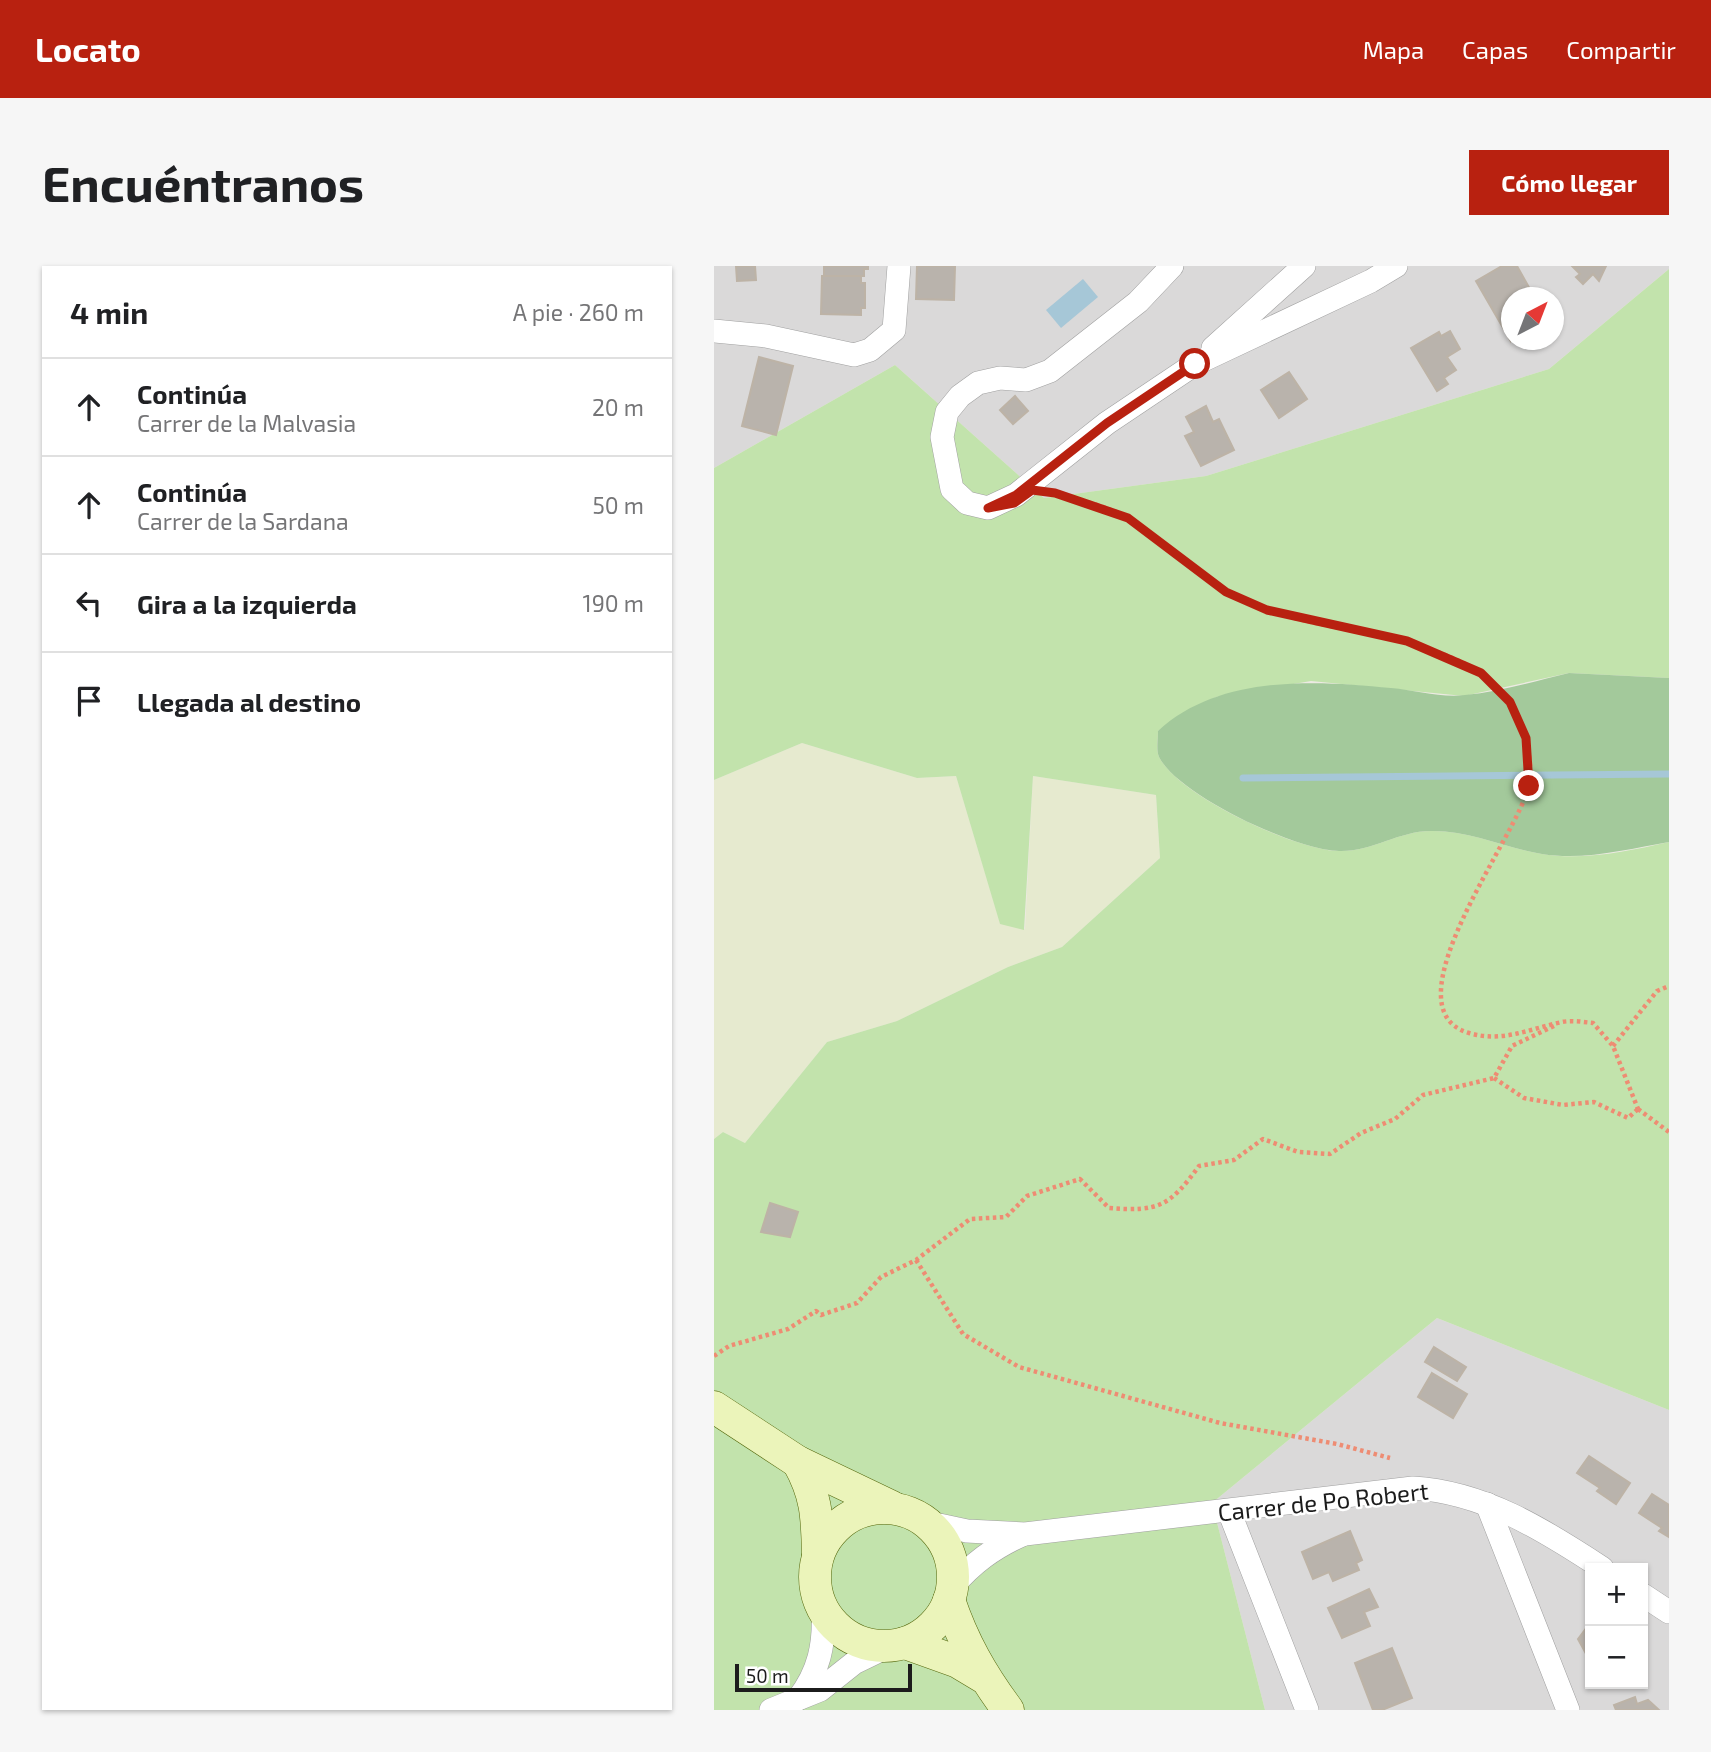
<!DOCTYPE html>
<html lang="es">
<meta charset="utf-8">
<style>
:root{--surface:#fff;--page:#f6f6f6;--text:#202124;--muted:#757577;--line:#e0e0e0;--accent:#b82110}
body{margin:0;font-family:"Exo 2",sans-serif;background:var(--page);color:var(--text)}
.controls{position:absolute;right:21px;bottom:21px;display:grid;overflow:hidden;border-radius:0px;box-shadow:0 2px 5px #0004}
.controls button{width:63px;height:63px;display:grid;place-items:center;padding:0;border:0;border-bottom:2px solid var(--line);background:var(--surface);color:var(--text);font:35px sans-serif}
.compass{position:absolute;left:787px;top:21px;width:63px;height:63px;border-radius:50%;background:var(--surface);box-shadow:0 2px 5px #0004;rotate:42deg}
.scale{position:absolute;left:21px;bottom:18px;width:177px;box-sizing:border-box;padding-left:7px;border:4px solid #1c1c1c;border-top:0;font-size:19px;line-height:24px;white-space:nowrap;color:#1c1c1c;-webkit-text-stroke:5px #fff;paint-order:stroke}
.stop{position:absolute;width:21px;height:21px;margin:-16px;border:5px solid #b82110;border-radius:50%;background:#fff}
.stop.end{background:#b82110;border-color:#fff;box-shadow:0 2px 7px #0008}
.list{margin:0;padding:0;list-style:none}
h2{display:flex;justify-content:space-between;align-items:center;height:91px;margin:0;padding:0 28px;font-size:30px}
h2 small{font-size:23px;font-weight:400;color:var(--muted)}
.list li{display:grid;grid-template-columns:46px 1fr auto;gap:21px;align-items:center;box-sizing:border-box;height:98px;padding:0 28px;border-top:2px solid var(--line)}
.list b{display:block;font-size:26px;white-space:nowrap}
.list p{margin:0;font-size:23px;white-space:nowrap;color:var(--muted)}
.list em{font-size:23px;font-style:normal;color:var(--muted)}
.icon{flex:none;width:38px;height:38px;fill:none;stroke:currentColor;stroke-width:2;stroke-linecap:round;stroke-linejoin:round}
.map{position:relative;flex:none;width:955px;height:1444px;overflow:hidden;border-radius:0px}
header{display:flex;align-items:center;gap:42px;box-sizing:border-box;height:98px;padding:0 35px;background:var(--accent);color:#fff}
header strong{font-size:33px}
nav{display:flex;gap:38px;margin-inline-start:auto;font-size:24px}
.intro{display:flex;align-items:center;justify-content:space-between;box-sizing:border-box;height:168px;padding:0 42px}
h1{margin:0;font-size:49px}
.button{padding:18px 32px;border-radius:0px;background:var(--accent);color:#fff;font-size:24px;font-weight:700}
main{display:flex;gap:42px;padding:0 42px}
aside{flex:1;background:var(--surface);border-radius:0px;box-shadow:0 2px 5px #0004}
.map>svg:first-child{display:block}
.residential{fill:#dad9d9;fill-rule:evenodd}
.farmland{fill:#e6eacf}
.grass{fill:#c2e3ac}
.forest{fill:#a3c99b}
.water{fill:#a6c7d7}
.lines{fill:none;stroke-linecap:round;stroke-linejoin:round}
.stream{stroke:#a6c7d7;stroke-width:7}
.building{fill:#b9b3ac;stroke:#bdb3a6;stroke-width:2}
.street-casing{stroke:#a0a0a0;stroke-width:24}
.secondary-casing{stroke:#56690d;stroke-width:33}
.path{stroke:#ee8c73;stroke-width:4.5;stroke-dasharray:3.5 3.5;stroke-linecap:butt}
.street{stroke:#fff;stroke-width:23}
.secondary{stroke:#ebf4ba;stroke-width:32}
.route{stroke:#b82110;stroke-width:9}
.labels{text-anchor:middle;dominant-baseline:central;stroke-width:5;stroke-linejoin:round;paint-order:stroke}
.street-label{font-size:24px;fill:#1c1c1c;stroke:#fff}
</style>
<header>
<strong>Locato</strong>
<nav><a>Mapa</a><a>Capas</a><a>Compartir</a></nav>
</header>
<div class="intro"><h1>Encuéntranos</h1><a class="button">Cómo llegar</a></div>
<main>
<aside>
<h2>4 min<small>A pie · 260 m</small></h2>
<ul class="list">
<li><svg class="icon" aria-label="ahead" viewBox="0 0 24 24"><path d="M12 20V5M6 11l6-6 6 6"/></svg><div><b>Continúa</b><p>Carrer de la Malvasia</p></div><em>20 m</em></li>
<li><svg class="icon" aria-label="ahead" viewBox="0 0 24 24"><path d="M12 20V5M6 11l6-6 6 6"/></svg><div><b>Continúa</b><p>Carrer de la Sardana</p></div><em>50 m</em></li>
<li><svg class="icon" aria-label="left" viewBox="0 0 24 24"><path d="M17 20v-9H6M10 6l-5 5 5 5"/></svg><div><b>Gira a la izquierda</b></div><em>190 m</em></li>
<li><svg class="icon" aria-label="arrive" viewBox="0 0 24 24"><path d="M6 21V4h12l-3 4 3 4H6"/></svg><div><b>Llegada al destino</b></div></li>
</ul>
</aside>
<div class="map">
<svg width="955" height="1444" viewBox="0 0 955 1444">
<rect width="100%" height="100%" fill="#edeae3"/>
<!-- residential -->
<g class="residential">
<path d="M0 0H955V3L835 103 492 210 330 232 181 99 0 202ZM797 32H839V74H797Z"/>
<path d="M723 1052 955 1144V1444H551L498 1237ZM876 1302H929V1418H876Z"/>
</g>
<!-- farmland -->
<polygon class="farmland" points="88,477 203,512 242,510 286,657 311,663 319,510 442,529 446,592 348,681 294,701 183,755 113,776 31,877 9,866 0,873 0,514"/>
<!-- grass -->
<path class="grass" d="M955 3V412L855 407 750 430 597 415 502 431 444 465C444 473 442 484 445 491 465 530 581 584 625 585 658 586 686 564 719 565 757 565 791 582 828 588 869 595 915 585 955 576V1144L723 1052 498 1237 551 1444H0V873L9 866 31 877 113 776 183 755 294 701 348 681 446 592 442 529 319 510 310 664 286 658 242 510 203 512 88 477 0 514V202L181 99 330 232 492 210 835 103Z"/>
<!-- forest -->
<path class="forest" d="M855 407 955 412V576C914 583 870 595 828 588 791 582 757 565 719 565 686 564 658 586 625 585 582 584 465 530 445 491 442 484 444 473 444 465 505 409 600 414 677 422 701 424 727 432 751 429 786 426 821 415 855 407Z"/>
<!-- water -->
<polygon class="water" points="369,13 384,31 347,62 332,44"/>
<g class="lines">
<!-- stream -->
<polyline class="stream" points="529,512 955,508"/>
</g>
<!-- building -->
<g class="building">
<polygon points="22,0 41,0 42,14 23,15"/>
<polygon points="110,0 154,0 154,3 150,3 150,10 110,10"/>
<polygon points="203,0 241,0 240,34 202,33"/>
<polygon points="788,0 803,0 821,32 797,32 796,74 762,15"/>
<polygon points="858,0 892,0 885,15 879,8 869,18 862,11 866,8"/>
<polygon points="108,10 147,10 147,17 151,17 151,42 147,42 147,49 107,48"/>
<polygon points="736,65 746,83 733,91 742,104 730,112 734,118 723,125 697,82 725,66 727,70"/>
<polygon points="45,91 79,100 62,169 28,160"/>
<polygon points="575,106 593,133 565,152 547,124"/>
<polygon points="301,130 314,145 299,158 286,144"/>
<polygon points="492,140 499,156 505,153 520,184 487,200 471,170 480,166 472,151"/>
<polygon points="56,937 84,946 76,971 47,966"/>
<polygon points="720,1081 752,1101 743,1115 711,1096"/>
<polygon points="718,1107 753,1128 739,1152 704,1131"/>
<polygon points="875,1190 916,1217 902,1238 883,1225 886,1222 863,1207"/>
<polygon points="938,1228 955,1239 955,1271 945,1265 948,1262 925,1247"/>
<polygon points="636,1265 648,1294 642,1297 645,1304 619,1315 615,1306 599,1313 588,1286"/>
<polygon points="655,1323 664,1341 650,1346 656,1360 628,1372 614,1342"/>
<polygon points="876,1357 876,1395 864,1373"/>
<polygon points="678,1382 698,1432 668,1444 659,1444 641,1397"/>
<polygon points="921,1431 923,1438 934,1434 945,1444 902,1444 900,1439"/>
</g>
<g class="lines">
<!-- street casing -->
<g class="street-casing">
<g id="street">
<polyline points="458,0 424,36 336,105 312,114 286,112 264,117 246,130 233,146 228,171 238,223 253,237 274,242 302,229 393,157 481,98 657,15 682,0"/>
<polyline points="0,65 52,70 140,89 156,84 180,64 185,0"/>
<polyline points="499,82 590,0"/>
<polyline points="773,1238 854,1444"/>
<polyline points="515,1245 593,1444"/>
<path d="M211 1256 253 1265 311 1268 699 1222C770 1226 830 1264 888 1302"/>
<path d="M238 1321C259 1297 279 1282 308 1269"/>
<polyline points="929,1329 955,1346"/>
<path d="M84 1433C105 1406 111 1378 109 1344"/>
<polyline points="57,1444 106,1424 140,1397 173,1381"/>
</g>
</g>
<!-- secondary casing -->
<g class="secondary-casing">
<g id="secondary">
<polyline points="0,1141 84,1196 178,1241"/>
<path d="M84 1196C103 1230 103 1251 104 1288"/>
<circle cx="170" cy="1311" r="69"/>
<path d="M235 1334C249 1376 268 1409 294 1444"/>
<polyline points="191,1377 244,1396 269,1411"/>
</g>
</g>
<!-- path -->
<g class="path">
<path d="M341 227C364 234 395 240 415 253 462 282 498 324 551 343 618 369 756 369 797 438 810 460 820 494 815 519 807 565 669 742 755 767 788 777 815 763 848 756 858 754 869 756 879 757L899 780 924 843"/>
<polyline points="899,780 943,725 955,720"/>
<polyline points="780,812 810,832 849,839 880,836 914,852 924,843"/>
<polyline points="924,843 955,866"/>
<polyline points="202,994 249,1068 305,1101 506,1157 623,1178 676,1192"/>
<path d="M0 1090 15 1080 74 1063 102 1045 107 1049 143 1037 167 1011 202 994 256 953 292 951 313 930 366 913 395 942C445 946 456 940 485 900L520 894 549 873 584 886 616 888 647 867 681 853 709 829 780 812 798 780 840 760"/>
</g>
<!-- street -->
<use href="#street" class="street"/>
<!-- secondary -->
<use href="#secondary" class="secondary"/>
</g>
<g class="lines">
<!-- route -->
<polyline class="route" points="481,98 393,157 302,229 274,242 300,237 318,224 341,227 414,252 512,326 553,344 693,375 767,407 796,436 812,472 815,520"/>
</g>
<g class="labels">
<!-- street labels -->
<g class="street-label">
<text transform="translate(609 1235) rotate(-6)">Carrer de Po Robert</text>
</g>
</g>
</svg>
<div class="controls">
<button>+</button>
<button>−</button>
</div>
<svg class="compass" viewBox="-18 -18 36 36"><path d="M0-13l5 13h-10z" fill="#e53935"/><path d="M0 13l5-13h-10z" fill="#757577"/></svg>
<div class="scale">50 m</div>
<div class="stop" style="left:481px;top:98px"></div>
<div class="stop end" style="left:815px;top:520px"></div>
</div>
</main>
